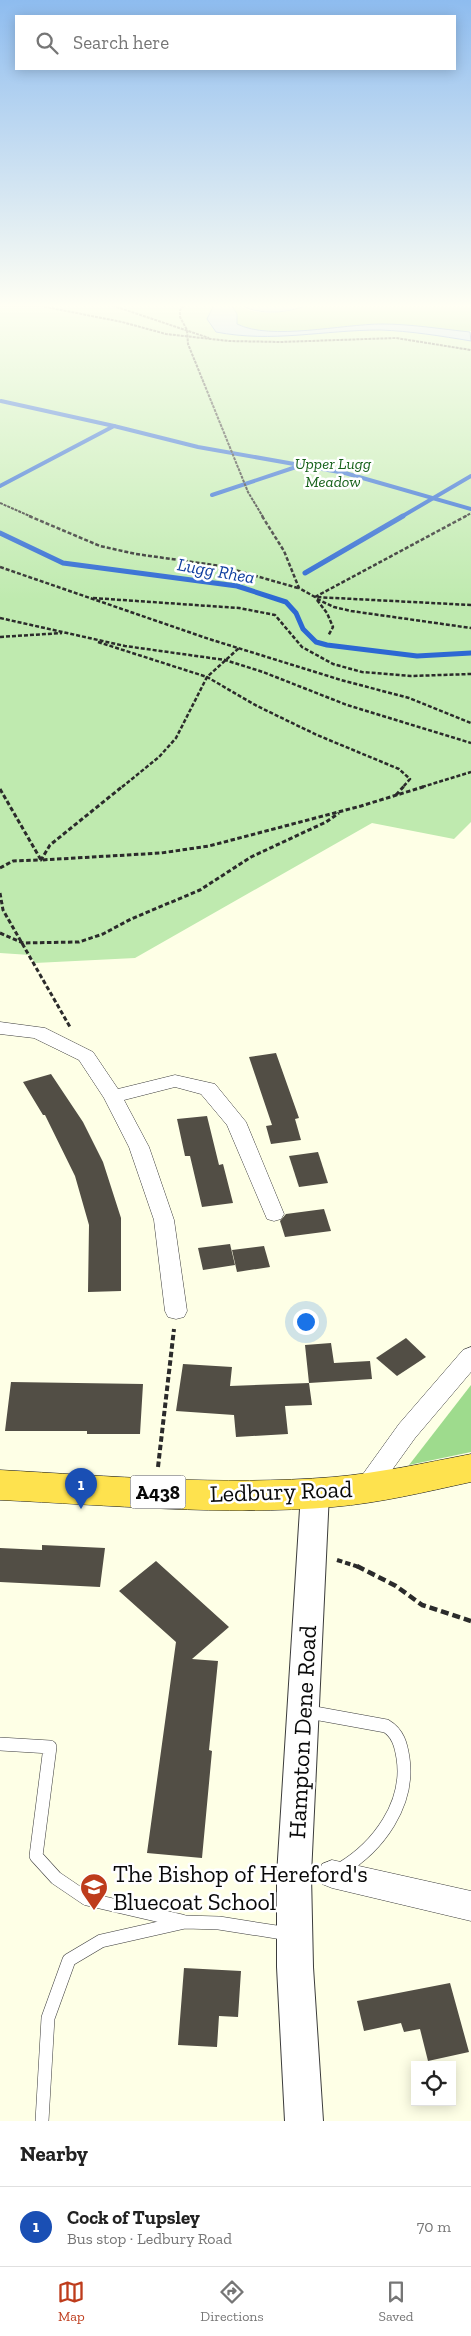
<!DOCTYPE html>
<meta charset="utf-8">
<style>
:root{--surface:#fff;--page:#f2f2f2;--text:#222;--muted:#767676;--line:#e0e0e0;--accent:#be3c1c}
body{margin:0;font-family:"Zilla Slab",serif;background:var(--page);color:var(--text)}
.controls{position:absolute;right:15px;bottom:15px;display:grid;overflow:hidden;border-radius:0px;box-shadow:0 2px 12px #0003}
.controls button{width:45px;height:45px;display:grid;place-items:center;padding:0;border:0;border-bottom:1px solid var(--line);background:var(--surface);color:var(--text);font:25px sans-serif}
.you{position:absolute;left:305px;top:1321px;width:18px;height:18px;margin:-12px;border:4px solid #fff;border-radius:50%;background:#1a73e8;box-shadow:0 0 0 8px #1a73e833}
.badge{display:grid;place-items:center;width:32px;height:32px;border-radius:50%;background:var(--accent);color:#fff;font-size:16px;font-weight:700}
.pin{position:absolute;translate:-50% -41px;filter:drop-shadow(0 1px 2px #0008)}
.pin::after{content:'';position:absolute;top:26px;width:18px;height:15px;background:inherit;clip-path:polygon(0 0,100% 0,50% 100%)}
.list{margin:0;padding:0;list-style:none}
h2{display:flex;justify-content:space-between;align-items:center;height:65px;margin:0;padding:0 20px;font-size:21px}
h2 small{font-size:16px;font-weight:400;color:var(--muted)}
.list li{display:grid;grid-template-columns:32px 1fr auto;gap:15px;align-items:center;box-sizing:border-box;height:80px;padding:0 20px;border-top:1px solid var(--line)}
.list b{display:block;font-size:19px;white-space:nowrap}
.list p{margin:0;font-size:16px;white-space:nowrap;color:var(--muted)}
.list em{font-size:16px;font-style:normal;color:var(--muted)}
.icon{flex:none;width:28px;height:28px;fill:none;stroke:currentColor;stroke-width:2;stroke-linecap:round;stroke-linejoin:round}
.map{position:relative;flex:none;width:471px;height:2121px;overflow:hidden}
.search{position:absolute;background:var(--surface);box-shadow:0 2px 12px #0003;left:15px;right:15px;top:15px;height:55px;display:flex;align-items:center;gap:12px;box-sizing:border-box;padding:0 18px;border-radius:0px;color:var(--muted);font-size:19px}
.sheet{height:145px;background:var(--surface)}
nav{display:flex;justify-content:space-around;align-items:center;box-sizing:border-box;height:70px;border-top:1px solid var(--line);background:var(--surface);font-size:14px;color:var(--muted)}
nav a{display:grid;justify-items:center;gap:2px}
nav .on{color:var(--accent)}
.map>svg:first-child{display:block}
.green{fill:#bfeaaf}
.forest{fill:#9edb8d}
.water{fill:#a8c7f9;stroke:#2c68d3}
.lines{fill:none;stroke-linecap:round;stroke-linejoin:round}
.stream-far1{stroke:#2c68d3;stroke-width:4}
.stream{stroke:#2c68d3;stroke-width:5}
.building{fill:#524e45}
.service-casing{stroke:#3c3c3c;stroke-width:14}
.minor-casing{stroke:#3c3c3c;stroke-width:1}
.tertiary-casing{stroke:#3c3c3c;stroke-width:2}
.trunk-casing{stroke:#1a1a1a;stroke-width:1}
.path-far4{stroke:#2b2b2b;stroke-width:2;stroke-dasharray:3 1;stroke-linecap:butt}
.path-far3{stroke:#2b2b2b;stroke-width:2.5;stroke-dasharray:4 2;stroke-linecap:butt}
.path-far2{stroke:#2b2b2b;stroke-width:3;stroke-dasharray:4.5 2.5;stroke-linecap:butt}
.path-far1{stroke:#2b2b2b;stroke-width:4;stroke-dasharray:5.5 3;stroke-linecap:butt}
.path{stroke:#2b2b2b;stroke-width:4.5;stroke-dasharray:8 4;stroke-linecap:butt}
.service{stroke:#fff;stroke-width:13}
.minor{fill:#fff;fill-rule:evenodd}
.tertiary{fill:#fff;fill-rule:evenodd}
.trunk{fill:#fee24e;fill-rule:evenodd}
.labels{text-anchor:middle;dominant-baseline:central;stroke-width:5;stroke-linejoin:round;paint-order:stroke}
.far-park-label{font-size:16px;font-style:italic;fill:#18621b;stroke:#fff}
.far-water-label{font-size:18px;font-style:italic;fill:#0f3e9f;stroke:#fff}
.shield{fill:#fff;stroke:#535353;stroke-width:1}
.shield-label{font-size:19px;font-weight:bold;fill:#090909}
.near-street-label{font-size:24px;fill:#090909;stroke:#fff}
.near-poi-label{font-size:24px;fill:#090909;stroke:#fff;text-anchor:start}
</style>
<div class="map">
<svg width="471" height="2121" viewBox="0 0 471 2121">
<rect width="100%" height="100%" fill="#feffe6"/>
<!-- green -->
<path class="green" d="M20 303H212L215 305 216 332C272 343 324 330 380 330 410 331 441 336 471 341V822L454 839 372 823 135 958 35 963 30 955 0 953V304Z"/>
<!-- forest -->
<g class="forest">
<path d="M230 303C239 303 241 307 249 310 267 316 295 311 312 303H471V331C450 335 408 325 384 324 342 323 274 342 237 324V314Z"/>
<polygon points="471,1385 471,1452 409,1465"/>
</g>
<!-- water -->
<g class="water">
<path d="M212 303H230L237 314V324C271 341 342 324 382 324 411 324 441 329 470 332L471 341C441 336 410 331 380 330 324 330 272 343 216 332L207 319 214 305Z"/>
<path d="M238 303H312C292 313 257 317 238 303Z"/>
</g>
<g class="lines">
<!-- stream-far1 -->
<g class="stream-far1">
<polyline points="1,401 114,426"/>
<polyline points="0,486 114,426 198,447 345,473 471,509"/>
<polyline points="212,495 299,466"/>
<polyline points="401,517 471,476"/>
</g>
<!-- stream -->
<g class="stream">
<polyline points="0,533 63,563 237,586 286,602 296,613 303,629 316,642 327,645 417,656 471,653"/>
<polyline points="305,573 403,516"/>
</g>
</g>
<!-- building -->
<g class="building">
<polygon points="276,1053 299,1118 295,1119 301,1140 271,1144 266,1126 272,1125 249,1057"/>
<polygon points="51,1074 83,1122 103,1162 121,1218 121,1291 88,1292 89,1225 75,1176 45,1115 43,1115 23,1082"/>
<polygon points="207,1116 219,1165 223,1164 233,1203 202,1207 190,1156 185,1156 177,1119"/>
<polygon points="318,1152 328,1183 299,1187 289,1156"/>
<polygon points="324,1209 331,1231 285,1237 280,1221 286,1214"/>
<polygon points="230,1244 235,1265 203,1270 198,1248"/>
<polygon points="264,1246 270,1267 237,1272 232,1250"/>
<polygon points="406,1338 426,1357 397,1376 376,1358"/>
<polygon points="331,1343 334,1363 370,1361 372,1379 309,1383 305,1345"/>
<polygon points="183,1364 232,1367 230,1386 309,1383 312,1405 285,1406 288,1434 236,1437 234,1415 176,1411"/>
<polygon points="11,1382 143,1384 140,1434 87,1434 87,1431 5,1431"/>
<polygon points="42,1545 105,1548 100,1587 0,1582 0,1548 42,1550"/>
<polygon points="156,1561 229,1627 192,1659 218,1661 209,1750 212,1751 202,1858 147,1853 176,1642 119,1591"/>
<polygon points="184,1968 241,1971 238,2017 219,2016 217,2047 178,2045"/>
<polygon points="450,1983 469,2052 428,2061 420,2029 404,2032 401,2023 364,2031 357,2001"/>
</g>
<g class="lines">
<!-- service casing -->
<g class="service-casing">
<g id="service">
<path d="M309 1712 386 1726C398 1733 401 1745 403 1758 410 1804 378 1847 341 1869"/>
<polyline points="0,1744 50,1747 36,1856 56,1878 87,1899 182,1921"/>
<polyline points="300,1876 329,1874"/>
<polyline points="42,2121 48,2018 69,1960 101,1941 185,1922 219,1923 289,1934"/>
</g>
</g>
<!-- minor casing -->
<g class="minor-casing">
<g id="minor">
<polygon points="0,1022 45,1028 93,1052 118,1089 175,1075 215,1084 246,1122 284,1214 281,1219 274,1221 267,1219 227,1125 201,1094 175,1087 124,1100 149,1147 174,1220 187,1311 184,1317 176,1319 168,1317 165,1311 154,1220 129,1147 104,1098 79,1060 34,1038 0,1034"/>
<polygon points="471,1347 471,1372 415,1438 374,1495 366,1498 358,1495 354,1488 358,1481 399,1424 463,1350"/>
<polygon points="332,1860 471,1891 471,1921 332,1888 322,1884 318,1874 322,1864"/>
</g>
</g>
<!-- tertiary casing -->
<g class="tertiary-casing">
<polygon id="tertiary" points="315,1481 325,1484 329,1493 311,1875 313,1967 323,2121 285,2121 277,1967 277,1875 301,1493 305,1484"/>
</g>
<!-- trunk casing -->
<g class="trunk-casing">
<path id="trunk" d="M471 1454V1482C425 1492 380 1503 333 1507 223 1516 110 1505 0 1500V1470C110 1476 222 1486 333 1477 379 1473 425 1463 471 1454Z"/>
</g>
<!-- path-far4 -->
<g class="path-far4">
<polyline points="105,303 209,338"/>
<polyline points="187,303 180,310 180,317 187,330 188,344 248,492 263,517"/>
<polyline points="43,305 58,303"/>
<polyline points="0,306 41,306 122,322 166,334 229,341 280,342 396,338 471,350"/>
<polyline points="0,503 32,517"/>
<polyline points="464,517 471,513"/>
</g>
<!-- path-far3 -->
<g class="path-far3">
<polyline points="29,516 100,546 136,554 221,566 298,588"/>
<polyline points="262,516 284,551 299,588 315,597 471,605"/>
<polyline points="0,567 209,639 341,680 409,698 471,723"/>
<polyline points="315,597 466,516"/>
<polyline points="93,598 239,608 275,615 302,647 333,664 362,672 411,676 471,674"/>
<polyline points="317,599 334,607 351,611 471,628"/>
<polyline points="317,600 327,613 333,627 328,636"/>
<polyline points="0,618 125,646 225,660 263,672 347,705 471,743"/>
<polyline points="0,637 62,633"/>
<polyline points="98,642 207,677 257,706 317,735 399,769 410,779 403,787"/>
<polyline points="122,787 159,757 176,738 207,677 239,648"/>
<polyline points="422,787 471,772"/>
</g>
<!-- path-far2 -->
<g class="path-far2">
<polyline points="0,789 41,860 161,853 209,846 361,806 426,786"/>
<polyline points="396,795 404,786"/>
<polyline points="0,868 13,861 41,860 50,845 123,786"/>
<polyline points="0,893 3,910 70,1027"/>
<polyline points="0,933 23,943 79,942 103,934 131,919 200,890 251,857 326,822 339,813"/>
</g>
<!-- path-far1 -->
<g class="path-far1">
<polyline points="158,1467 174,1329"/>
<polyline points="337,1560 359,1567"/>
</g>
<!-- path -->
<polyline class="path" points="357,1566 396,1586 422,1605 471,1621"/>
<!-- service -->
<use href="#service" class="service"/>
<!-- minor -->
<use href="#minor" class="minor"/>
<!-- tertiary -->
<use href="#tertiary" class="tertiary"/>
<!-- trunk -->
<use href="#trunk" class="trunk"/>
</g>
<!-- sky -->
<linearGradient id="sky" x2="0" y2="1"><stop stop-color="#8ebcef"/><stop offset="0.51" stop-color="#fffff4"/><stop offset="1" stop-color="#fffff4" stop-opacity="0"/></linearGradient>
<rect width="471" height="600" fill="url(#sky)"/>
<!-- icons -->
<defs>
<g id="school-pin" transform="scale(1.4375)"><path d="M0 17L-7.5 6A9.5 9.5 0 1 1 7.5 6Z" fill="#be3c1c" stroke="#fff"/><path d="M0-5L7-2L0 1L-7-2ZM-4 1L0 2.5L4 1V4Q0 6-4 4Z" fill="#fff"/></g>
</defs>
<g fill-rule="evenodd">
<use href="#school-pin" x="94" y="1887"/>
</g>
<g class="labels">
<!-- far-park labels -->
<g class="far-park-label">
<text x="333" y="463">Upper Lugg<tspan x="333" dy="18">Meadow</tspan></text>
</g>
<!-- far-water labels -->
<g class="far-water-label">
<text transform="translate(216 571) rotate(10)">Lugg Rhea</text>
</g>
<!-- shield labels -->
<rect class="shield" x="130.5" y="1475.5" width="55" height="33" rx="4"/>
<g class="shield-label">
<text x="158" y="1492">A438</text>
</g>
<!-- near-street labels -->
<g class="near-street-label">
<text transform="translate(281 1491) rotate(-2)">Ledbury Road</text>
<text transform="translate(302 1732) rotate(-87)">Hampton Dene Road</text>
</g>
<!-- near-poi labels -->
<g class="near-poi-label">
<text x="113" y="1873">The Bishop of Hereford's<tspan x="113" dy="28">Bluecoat School</tspan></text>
</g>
</g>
</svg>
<div class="controls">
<button><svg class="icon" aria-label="locate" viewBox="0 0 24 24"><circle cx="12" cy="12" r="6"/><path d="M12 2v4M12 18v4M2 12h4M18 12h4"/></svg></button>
</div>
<div class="you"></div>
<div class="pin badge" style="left:81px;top:1509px;background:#1a4fb4">1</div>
<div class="search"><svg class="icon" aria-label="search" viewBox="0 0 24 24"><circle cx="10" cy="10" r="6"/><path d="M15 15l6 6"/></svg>Search here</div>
</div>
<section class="sheet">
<h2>Nearby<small></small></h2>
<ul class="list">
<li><span class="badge" style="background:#1a4fb4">1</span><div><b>Cock of Tupsley</b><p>Bus stop · Ledbury Road</p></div><em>70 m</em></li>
</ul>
</section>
<nav>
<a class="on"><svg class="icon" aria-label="map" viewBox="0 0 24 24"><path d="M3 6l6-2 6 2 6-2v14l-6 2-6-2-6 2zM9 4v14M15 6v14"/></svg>Map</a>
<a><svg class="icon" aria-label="directions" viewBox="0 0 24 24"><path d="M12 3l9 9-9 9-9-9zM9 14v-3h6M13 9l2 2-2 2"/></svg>Directions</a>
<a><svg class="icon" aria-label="saved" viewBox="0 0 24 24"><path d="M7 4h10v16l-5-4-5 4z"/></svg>Saved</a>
</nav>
